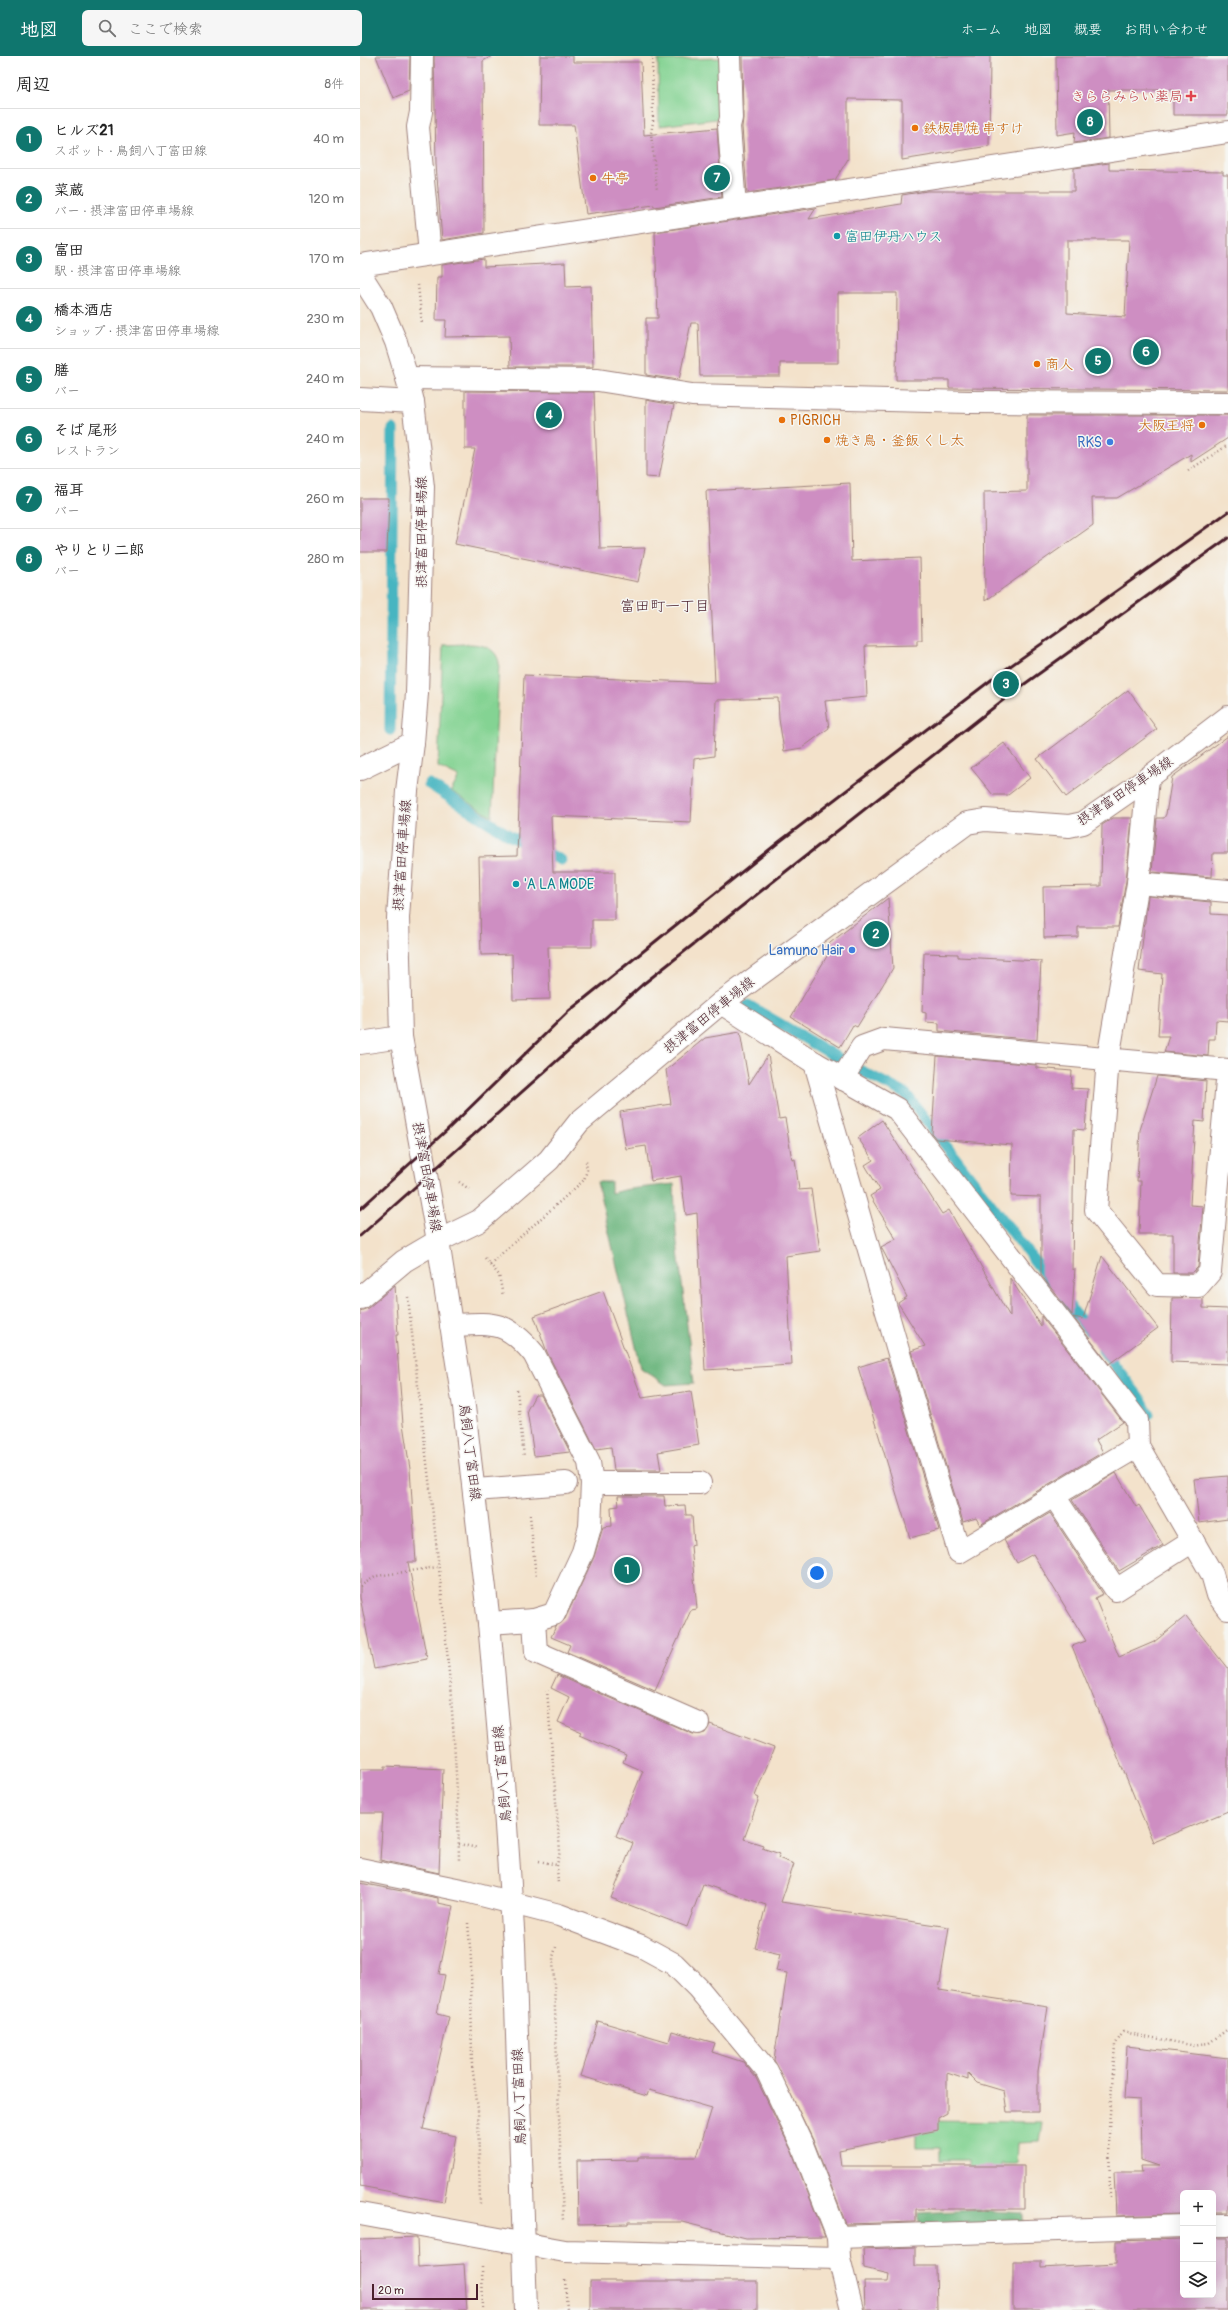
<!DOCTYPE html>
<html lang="ja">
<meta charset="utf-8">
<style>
:root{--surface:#fff;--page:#f6f6f6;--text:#222;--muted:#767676;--line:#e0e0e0;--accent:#0f766e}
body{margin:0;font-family:Pangolin,"Klee One",sans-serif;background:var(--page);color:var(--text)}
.controls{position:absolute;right:12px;bottom:12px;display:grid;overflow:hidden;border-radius:6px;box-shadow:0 4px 16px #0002}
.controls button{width:36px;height:36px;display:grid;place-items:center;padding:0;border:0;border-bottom:1px solid var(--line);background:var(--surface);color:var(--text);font:20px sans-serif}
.scale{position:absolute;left:12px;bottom:10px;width:106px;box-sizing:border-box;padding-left:4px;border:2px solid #4a1f2b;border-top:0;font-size:11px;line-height:14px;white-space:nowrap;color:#4a1f2b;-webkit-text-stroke:3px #f6f6f2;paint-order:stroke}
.you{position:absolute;left:457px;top:1517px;width:14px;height:14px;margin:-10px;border:3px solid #fff;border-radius:50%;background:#1a73e8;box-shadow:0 0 0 6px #1a73e833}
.badge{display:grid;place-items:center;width:26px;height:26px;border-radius:50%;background:var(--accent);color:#fff;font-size:13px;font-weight:700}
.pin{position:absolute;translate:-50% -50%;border:2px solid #fff;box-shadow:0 1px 4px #0006}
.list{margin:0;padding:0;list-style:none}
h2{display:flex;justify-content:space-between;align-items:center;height:52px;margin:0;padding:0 16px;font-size:17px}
h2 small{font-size:13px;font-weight:400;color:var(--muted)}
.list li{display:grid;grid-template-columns:26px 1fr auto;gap:12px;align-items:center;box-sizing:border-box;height:60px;padding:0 16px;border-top:1px solid var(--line)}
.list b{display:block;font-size:15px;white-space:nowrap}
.list p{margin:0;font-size:13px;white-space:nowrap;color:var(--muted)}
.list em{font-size:13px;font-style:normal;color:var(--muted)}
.icon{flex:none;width:22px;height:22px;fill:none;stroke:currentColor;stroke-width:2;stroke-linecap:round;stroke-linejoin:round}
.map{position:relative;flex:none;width:868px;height:2254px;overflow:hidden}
header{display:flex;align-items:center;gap:24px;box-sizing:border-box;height:56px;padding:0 20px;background:var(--accent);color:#fff}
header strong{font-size:19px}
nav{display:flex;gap:22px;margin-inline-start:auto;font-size:14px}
.search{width:280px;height:36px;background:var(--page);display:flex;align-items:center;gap:10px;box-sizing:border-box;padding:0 14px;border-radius:6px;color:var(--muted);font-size:15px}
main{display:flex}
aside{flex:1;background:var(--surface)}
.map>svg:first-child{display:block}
.green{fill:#84d393;stroke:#67795f}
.forest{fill:#6bb57d;stroke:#5a6a54}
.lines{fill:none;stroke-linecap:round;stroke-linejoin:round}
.stream{stroke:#46b5c1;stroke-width:11}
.building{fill:#ce8ec2;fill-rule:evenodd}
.minor-casing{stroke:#9e807b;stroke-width:24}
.major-casing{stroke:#9e807b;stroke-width:24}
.path{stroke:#9e807b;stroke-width:2.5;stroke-dasharray:1 3;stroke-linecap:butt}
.minor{stroke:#fff;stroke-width:22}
.major{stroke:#fff;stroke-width:22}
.rail{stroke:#4a1f2b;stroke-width:3}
.health-dot{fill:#e0444e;stroke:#f6f6f2;stroke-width:1.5}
.food-dot{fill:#e8710a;stroke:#f6f6f2;stroke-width:1.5}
.culture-dot{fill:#0f9aa8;stroke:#f6f6f2;stroke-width:1.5}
.shop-dot{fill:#3f7fe0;stroke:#f6f6f2;stroke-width:1.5}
.labels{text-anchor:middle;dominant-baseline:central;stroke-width:3;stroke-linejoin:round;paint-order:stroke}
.health-label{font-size:14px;fill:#be3a42;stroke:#f6f6f2;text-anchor:end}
.food-label{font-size:14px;fill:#c56008;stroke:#f6f6f2;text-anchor:start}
.culture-label{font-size:14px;fill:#0d838f;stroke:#f6f6f2;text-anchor:start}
.shop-label{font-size:14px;fill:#366cbe;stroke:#f6f6f2;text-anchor:end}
.street-label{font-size:14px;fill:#4a1f2b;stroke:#f6f6f2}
.neighbourhood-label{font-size:15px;fill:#4a1f2b;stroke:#f6f6f2}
</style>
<header>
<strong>地図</strong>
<div class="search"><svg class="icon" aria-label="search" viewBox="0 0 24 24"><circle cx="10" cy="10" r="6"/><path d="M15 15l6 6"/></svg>ここで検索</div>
<nav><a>ホーム</a><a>地図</a><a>概要</a><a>お問い合わせ</a></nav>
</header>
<main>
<aside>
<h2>周辺<small>8件</small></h2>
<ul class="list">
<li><span class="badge">1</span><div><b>ヒルズ21</b><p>スポット · 鳥飼八丁富田線</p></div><em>40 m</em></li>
<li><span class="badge">2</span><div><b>菜蔵</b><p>バー · 摂津富田停車場線</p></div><em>120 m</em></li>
<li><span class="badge">3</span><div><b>富田</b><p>駅 · 摂津富田停車場線</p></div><em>170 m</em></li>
<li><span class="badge">4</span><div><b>橋本酒店</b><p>ショップ · 摂津富田停車場線</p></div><em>230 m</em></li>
<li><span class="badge">5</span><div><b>膳</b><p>バー</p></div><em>240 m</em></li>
<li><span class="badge">6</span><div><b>そば 尾形</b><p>レストラン</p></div><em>240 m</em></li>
<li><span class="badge">7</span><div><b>福耳</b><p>バー</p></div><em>260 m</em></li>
<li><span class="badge">8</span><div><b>やりとり二郎</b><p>バー</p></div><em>280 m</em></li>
</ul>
</aside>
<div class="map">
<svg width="868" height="2254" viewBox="0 0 868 2254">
<rect width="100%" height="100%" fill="#f6f6f2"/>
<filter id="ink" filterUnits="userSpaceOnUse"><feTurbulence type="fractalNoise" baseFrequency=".025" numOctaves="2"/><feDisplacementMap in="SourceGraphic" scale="8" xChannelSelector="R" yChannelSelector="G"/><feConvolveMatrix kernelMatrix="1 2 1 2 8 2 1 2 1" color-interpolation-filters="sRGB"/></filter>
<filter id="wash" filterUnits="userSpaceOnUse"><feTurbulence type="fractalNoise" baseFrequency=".012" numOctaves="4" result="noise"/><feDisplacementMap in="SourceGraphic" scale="16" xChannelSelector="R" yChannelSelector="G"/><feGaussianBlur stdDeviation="0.9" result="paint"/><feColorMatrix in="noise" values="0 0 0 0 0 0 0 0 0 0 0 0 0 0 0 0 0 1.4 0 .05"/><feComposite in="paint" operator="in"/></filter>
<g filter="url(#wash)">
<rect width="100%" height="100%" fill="#f3e2cb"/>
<!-- green -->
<g class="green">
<polygon points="362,2 364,62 299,70 298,4"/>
<path d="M83 589C102 589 133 582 139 606L132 761 91 735 99 721 78 711Z"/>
<polygon points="556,2065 682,2066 679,2086 658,2087 657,2108 641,2108 641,2129 610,2125 609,2104 580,2104 580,2092 556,2092"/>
</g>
<!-- forest -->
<g class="forest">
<polygon points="237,1126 251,1126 251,1137 269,1133 314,1128 316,1178 334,1327 306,1329 281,1312"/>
<polygon points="616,2154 663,2157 663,2169 558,2169 558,2157"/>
</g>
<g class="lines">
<!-- stream -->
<g class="stream">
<polyline points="30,674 33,373"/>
<polyline points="69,728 150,780 201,804"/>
<polyline points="388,949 480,1003"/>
<polyline points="502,1015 546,1038 690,1225"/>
<polyline points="704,1243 728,1274"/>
<polyline points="743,1294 782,1345 789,1358"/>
</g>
</g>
<g id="blocks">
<!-- building -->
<g class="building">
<polygon points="16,0 50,0 49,35 33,42"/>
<polygon points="74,0 132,0 123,5 124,177 82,184 76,108"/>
<polygon points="180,0 213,0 213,6 281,6 284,79 357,72 362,141 294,151 294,149 226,158 214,69 179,69"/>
<polygon points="382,0 630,0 629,90 542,104 542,44 488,43 488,103 475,124 387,137 382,71 383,62"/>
<polygon points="696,0 868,0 868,59 813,59 813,34 748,34 749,82 714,87 715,76 697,79"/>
<path d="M749 107V114L863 116V119H868V334L589 332V324H536L537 237H478V307H420V320H340L338 267H331L319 324 286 319V262H298L295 176 456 152 449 163 541 148 542 139 567 135H714V112ZM707 184H769L765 261 707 257Z"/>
<polygon points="124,203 124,211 205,207 206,231 231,230 233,311 150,311 149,280 85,281 86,264 76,264 77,221 82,221 82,209"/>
<polygon points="105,335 234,336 240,493 285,492 278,526 95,488 115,393 105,393"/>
<polygon points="286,344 314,349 299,422 286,421"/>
<polygon points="667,359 868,359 868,382 831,406 831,398 757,442 732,442 733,469 625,545 624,436 667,435"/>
<polygon points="490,427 492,505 560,502 562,584 557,584 557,589 505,590 507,641 465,645 469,672 442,692 424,695 419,663 418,642 356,644 354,700 334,703 331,766 191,760 193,816 255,816 255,864 232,864 232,891 188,891 190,943 153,944 152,898 121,899 119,801 157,800 164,619 355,627 346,435"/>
<polygon points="0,442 29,442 27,496 0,496"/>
<polygon points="768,634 797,673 706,741 677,703"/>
<polygon points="868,680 868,797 853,797 852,821 792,816 797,762 804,762 806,758 812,721"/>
<polygon points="644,687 670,722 648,739 633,739 611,712"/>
<polygon points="753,762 772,762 766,825 758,871 718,871 718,881 684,882 683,831 741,830 742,769"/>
<polygon points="788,840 851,846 851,858 868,859 868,965 856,964 855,983 849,983 848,1000 804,996 809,980 798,980 802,918 779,915"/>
<polygon points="528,842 533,912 497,971 493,969 480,991 431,961 470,895 466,890"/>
<polygon points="564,897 598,898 598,901 681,905 677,984 579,975 579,967 566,966 566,957 562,956"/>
<polygon points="380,976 389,1028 408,999 419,1063 425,1062 432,1104 435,1103 439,1134 451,1133 460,1195 426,1200 432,1309 345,1314 337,1157 326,1159 321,1120 291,1125 286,1090 266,1093 260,1056 311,1048 306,1014 345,982"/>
<polygon points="577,1000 676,1009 676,1012 712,1015 711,1032 728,1033 725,1074 714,1073 712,1214 715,1212 712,1259 681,1219 681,1141 651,1140 652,1089 576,1083 572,1078"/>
<polygon points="797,1020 846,1025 844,1066 835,1065 830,1149 843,1150 838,1211 832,1217 813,1217 813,1178 779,1178 781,1125 777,1125 780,1074"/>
<polygon points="522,1064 582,1158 589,1154 650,1261 650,1222 681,1270 681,1260 763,1366 736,1384 743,1396 620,1469 616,1462 603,1466 551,1295 565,1290 538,1247 547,1241 521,1191 536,1183 510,1140 520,1134 505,1109 513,1104 498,1082"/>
<polygon points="742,1200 798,1272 749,1308 713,1261 723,1263"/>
<polygon points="35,1229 38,1279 36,1279 43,1368 50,1413 56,1506 48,1506 67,1603 14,1613 0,1541 0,1255 8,1252"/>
<polygon points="243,1235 282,1342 331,1335 339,1389 298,1396 301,1414 254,1414 251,1391 236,1393 187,1296 174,1260"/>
<polygon points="843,1241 843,1252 868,1253 868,1308 811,1306 812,1242"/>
<polygon points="527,1302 579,1474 550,1482 498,1311"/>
<polygon points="175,1339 181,1339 210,1396 174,1400 167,1354"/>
<polygon points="756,1417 776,1451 779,1449 803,1489 759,1515 712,1444"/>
<polygon points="868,1420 868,1463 839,1467 834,1423"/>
<polygon points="258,1440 304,1440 305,1450 325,1449 326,1459 332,1459 334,1489 331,1490 337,1553 331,1554 295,1634 207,1596 210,1589 191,1581 196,1570 205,1563 234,1501 243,1471 252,1470 251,1451 259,1450"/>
<polygon points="690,1457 743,1538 735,1542 759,1601 794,1586 826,1560 868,1613 868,1755 793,1786 712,1590 726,1585 673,1498 657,1507 644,1484"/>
<polygon points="197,1619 333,1678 345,1677 350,1668 414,1692 395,1740 399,1742 384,1783 403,1789 402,1792 420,1798 418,1802 434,1808 421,1846 589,1871 579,1934 688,1951 678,2015 678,2056 647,2056 644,2035 617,2027 608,2018 608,2024 587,2017 587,2057 578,2062 578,2074 479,2094 481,2110 664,2110 664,2153 556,2153 556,2166 486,2168 454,2086 414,2004 427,1917 416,1915 420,1898 395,1892 406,1849 343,1828 327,1871 251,1842 273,1787 256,1780 283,1715 263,1706 266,1699 219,1679 221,1676 198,1666 209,1641 191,1632"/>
<polygon points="25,1710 83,1713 79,1817 20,1804 23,1757 0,1757 0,1713 25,1713"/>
<polygon points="0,1827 78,1842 78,1847 93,1850 79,1918 85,1919 77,1958 89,1961 63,2073 96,2080 84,2146 0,2130"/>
<polygon points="238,1965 309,1986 312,1975 355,1987 352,1996 383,2006 396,2022 432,2096 465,2181 386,2182 322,2166 268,2166 268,2168 218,2169 217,2105 278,2104 278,2101 337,2101 352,2052 289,2034 287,2040 221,2020"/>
<polygon points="767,1990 868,2002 868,2156 853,2156 853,2137 823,2137 823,2158 756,2160 754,2116 782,2116 781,2110 799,2110 781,2104 780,2044 764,2043"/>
<polygon points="57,2181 58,2211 104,2208 107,2254 1,2254 0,2183"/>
<polygon points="853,2182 868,2182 868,2254 653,2254 653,2205 681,2205 681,2212 756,2208 756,2185 823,2183 823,2239 853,2239"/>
<polygon points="555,2191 555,2210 576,2210 577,2254 505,2254 504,2225 528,2225 529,2218 504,2212 503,2193"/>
<rect x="230" y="2225" width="167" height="29"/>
</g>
</g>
</g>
<g filter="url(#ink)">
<use href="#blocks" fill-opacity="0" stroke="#9e807b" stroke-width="1"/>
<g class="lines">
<!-- minor casing -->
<g class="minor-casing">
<g id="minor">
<polyline points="62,0 61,56 58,71 70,198"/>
<polyline points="369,0 371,62 369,70 375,151"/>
<polyline points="0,209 868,76"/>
<polyline points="47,322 238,324 332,339 609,346 868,347"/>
<polyline points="0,343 53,346"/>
<polyline points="0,713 53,687"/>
<polyline points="778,827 868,835"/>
<polyline points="361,947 455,1007 537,1053 777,1364 778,1390 852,1518 858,1539 868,1553"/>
<polyline points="0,987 41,981"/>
<polyline points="455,1007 542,1308 599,1496 778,1390"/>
<polyline points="482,1023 502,991 524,983 868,1014 850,1216 838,1230 797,1229 736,1154 748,1003 778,827 788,722"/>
<polyline points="0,1242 44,1205 78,1185"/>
<path d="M91 1269C133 1267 146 1264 174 1298L229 1406 232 1427 230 1471 223 1496 194 1558 174 1564 129 1567"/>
<polyline points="232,1427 340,1427"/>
<polyline points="115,1434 206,1427"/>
<polyline points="694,1440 756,1534 833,1485"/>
<polyline points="174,1564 176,1596 338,1667"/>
<polyline points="0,1813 106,1835 199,1859 281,1890 314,1908 338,1932 407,2015 443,2091 478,2181 479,2202 492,2254"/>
<polyline points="0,2158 205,2195 479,2202"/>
<polyline points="853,2169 868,2169"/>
<polyline points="478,2181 823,2170"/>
</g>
</g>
<!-- major casing -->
<g class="major-casing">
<g id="major">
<polyline points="0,218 21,251 36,286 47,322 53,346 63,431 57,637 53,687 47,735 38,862 41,981 78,1185 104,1351 129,1567 143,1725 154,1888 166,2254"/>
<polyline points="78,1185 119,1165 189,1104 219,1066 361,947 607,767 625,764 709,770 723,767 788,722 868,661"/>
</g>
</g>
<!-- path -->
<g class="path">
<polyline points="292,0 293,66 291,77 297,134"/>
<polyline points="58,229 62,268"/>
<polyline points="828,415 868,389"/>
<polyline points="99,1126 109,1133"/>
<polyline points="125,1202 139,1219 143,1240"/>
<polyline points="130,1208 224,1124 227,1114 226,1105"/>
<path d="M48 1241C68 1427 96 1616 99 1804"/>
<polyline points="157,1334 164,1401"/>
<polyline points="170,1459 176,1522"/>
<polyline points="0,1530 17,1520 77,1511"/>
<polyline points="187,1634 200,1795 197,1809 198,1829"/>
<polyline points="99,1788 118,1792"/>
<polyline points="179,1805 197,1809"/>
<polyline points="108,1867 111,1903 112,2009 118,2053 120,2150"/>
<polyline points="196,1891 193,1901 203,2165"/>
<polyline points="750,2142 749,2071 755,1989 763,1976 831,1989 849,1987 868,1973"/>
<polyline points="122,2211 123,2254"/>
<polyline points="205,2224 207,2254"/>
</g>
<!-- minor -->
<use href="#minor" class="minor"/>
<!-- major -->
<use href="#major" class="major"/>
<!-- rail -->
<g class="rail">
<polyline points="0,1153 87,1074 209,955 419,786 639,618 868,456"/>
<polyline points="0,1180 282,929 652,637 868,482"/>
</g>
</g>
</g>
<!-- markers -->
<path class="health-dot" d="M829 34h4v4h4v4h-4v4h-4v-4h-4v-4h4z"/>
<g class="food-dot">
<circle cx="555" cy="72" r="4"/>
<circle cx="233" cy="122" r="4"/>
<circle cx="677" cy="308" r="4"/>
<circle cx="422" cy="364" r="4"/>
<circle cx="842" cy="369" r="4"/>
<circle cx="467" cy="384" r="4"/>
</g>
<g class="culture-dot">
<circle cx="477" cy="180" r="4"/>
<circle cx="156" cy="828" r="4"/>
</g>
<g class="shop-dot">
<circle cx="750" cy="386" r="4"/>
<circle cx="492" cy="894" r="4"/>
</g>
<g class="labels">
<!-- health labels -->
<g class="health-label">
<text x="823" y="40">きららみらい薬局</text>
</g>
<!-- food labels -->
<g class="food-label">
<text x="563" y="72">鉄板串焼 串すけ</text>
<text x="241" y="122">牛亭</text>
<text x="685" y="308">商人</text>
<text x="430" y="364">PIGRICH</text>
<text x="834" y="369" text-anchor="end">大阪王将</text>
<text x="475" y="384">焼き鳥・釜飯 くし太</text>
</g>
<!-- culture labels -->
<g class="culture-label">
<text x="485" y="180">富田伊丹ハウス</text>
<text x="164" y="828">'A LA MODE</text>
</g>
<!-- shop labels -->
<g class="shop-label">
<text x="742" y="386">RKS</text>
<text x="484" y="894">Lamuno Hair</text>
</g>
<!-- street labels -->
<g class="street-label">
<text transform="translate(61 476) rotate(-90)">摂津富田停車場線</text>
<text transform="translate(765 735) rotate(-34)">摂津富田停車場線</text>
<text transform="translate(42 799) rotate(-86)">摂津富田停車場線</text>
<text transform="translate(349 959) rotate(-39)">摂津富田停車場線</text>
<text transform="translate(67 1121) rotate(80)">摂津富田停車場線</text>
<text transform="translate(110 1396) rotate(83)">鳥飼八丁富田線</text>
<text transform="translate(142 1718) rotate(-95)">鳥飼八丁富田線</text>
<text transform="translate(159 2041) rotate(-92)">鳥飼八丁富田線</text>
</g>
<!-- neighbourhood labels -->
<g class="neighbourhood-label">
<text x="305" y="550">富田町一丁目</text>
</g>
</g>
</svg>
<div class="controls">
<button>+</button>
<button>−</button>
<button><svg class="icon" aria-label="layers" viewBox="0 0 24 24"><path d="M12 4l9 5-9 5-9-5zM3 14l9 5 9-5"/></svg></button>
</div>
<div class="scale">20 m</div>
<div class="you"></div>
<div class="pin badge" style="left:267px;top:1514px">1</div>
<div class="pin badge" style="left:516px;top:878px">2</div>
<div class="pin badge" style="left:646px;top:628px">3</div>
<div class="pin badge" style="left:189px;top:359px">4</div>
<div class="pin badge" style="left:738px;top:305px">5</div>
<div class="pin badge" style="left:786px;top:296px">6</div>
<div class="pin badge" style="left:357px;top:122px">7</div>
<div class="pin badge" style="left:730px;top:66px">8</div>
</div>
</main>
